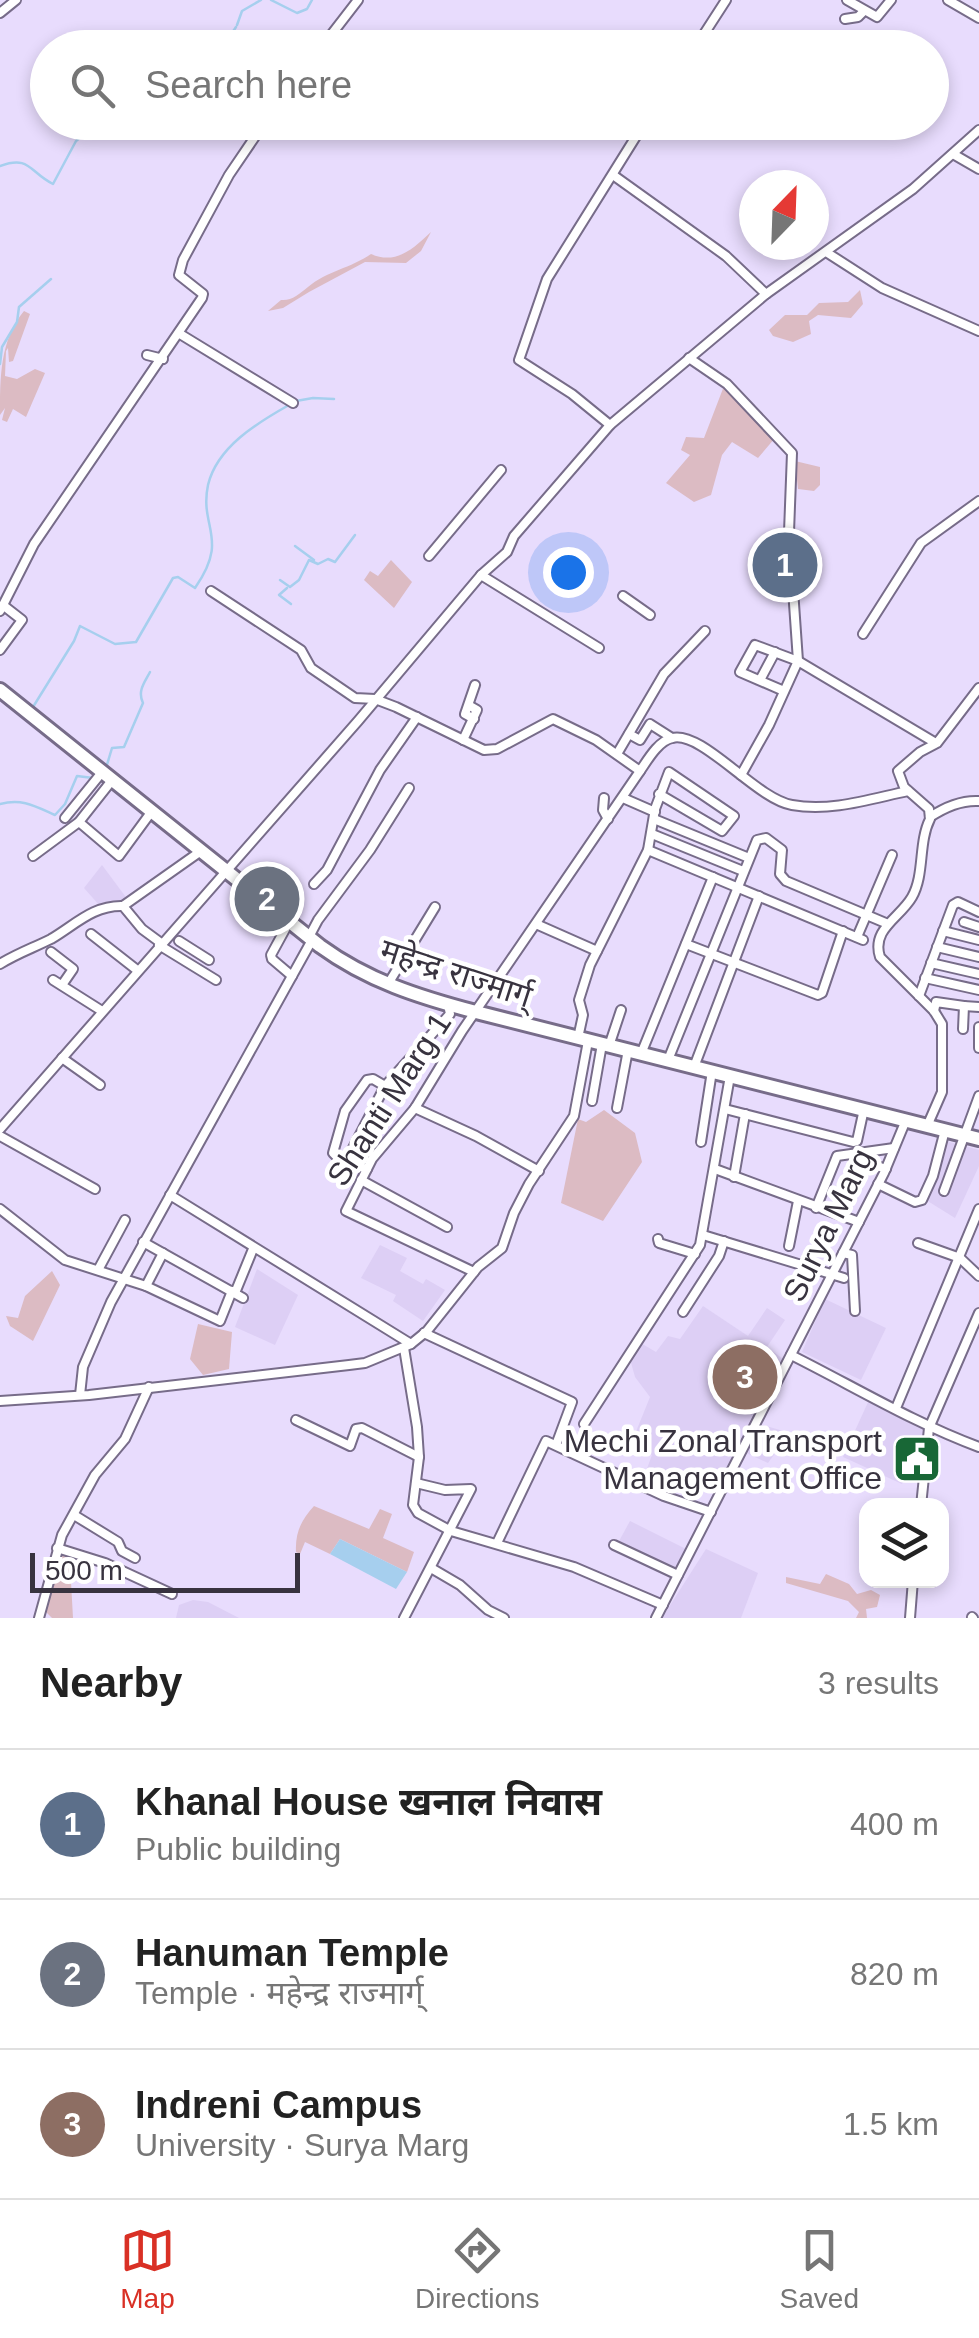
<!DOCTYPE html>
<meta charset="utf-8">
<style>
:root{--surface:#fff;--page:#f2f2f2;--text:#222;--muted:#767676;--line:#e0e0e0;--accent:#d93025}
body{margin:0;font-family:Helvetica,"Noto Sans Devanagari",sans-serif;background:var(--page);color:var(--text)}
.controls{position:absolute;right:30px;bottom:30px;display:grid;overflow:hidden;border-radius:20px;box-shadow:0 5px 15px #0003}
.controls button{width:90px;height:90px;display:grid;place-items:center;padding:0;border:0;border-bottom:2px solid var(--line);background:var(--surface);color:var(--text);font:50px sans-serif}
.compass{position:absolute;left:739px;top:170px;width:90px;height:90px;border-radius:50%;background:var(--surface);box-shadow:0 5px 15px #0003;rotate:23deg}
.scale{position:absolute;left:30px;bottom:25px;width:270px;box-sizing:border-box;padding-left:10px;border:5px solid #38333f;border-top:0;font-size:28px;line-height:35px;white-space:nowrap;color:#38333f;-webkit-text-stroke:8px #fff;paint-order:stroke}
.you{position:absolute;left:568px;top:572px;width:35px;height:35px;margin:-25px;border:8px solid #fff;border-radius:50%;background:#1a73e8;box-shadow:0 0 0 15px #1a73e833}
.badge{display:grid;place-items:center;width:65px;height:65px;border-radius:50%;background:var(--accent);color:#fff;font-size:32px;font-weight:700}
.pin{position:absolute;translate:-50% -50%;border:5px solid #fff;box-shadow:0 2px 10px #0006}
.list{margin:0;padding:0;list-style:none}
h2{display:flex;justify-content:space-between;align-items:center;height:130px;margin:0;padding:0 40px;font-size:42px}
h2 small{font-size:32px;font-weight:400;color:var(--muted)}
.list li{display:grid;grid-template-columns:65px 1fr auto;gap:30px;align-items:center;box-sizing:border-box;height:150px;padding:0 40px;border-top:2px solid var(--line)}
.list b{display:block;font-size:38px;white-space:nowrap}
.list p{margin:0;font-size:32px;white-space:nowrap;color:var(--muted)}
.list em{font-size:32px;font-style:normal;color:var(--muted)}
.icon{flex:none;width:55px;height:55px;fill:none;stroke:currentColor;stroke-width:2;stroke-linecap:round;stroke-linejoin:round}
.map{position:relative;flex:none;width:979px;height:1618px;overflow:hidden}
.search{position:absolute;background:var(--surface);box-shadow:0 5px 15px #0003;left:30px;right:30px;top:30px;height:110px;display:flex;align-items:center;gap:25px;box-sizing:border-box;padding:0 35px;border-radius:55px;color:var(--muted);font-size:38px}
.sheet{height:580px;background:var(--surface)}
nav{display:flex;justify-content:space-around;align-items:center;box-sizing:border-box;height:140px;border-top:2px solid var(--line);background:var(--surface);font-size:28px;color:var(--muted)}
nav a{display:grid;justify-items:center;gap:5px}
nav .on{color:var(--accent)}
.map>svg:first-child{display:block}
.built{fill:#ddcff5}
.green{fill:#dcbbc3}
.water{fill:#a6cfee}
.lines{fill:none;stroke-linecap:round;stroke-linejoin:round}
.stream{stroke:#a6cfee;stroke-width:2.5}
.minor-casing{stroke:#776c89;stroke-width:12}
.highway-casing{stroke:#776c89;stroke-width:18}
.minor{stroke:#fff;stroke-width:8}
.highway{stroke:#fff;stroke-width:12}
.labels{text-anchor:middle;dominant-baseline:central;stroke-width:9;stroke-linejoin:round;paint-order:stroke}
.street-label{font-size:32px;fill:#38333f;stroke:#fff}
.poi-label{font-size:32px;fill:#38333f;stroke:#fff;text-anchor:end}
</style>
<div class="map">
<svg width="979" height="1618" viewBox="0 0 979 1618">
<rect width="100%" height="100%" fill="#e8dcfd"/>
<!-- built -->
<g class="built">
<polygon points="102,865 128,900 100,906 84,888"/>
<polygon points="946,1141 979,1150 979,1166 955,1218 926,1200"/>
<polygon points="380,1245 407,1258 400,1271 423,1284 426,1279 445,1290 423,1321 393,1301 396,1295 361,1278"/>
<polygon points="257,1269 298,1295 275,1345 235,1327"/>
<polygon points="825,1299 886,1328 861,1380 802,1352"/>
<polygon points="703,1306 748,1336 767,1308 785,1320 767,1347 787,1362 756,1423 790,1433 768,1463 742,1451 722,1489 678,1469 669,1495 642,1482 652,1455 631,1444 650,1397 635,1377 628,1352 639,1342 656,1352 668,1336 680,1339"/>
<polygon points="869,1400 925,1430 902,1484 843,1457"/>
<polygon points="630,1521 688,1550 679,1574 618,1543"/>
<polygon points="706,1549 758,1573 741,1618 662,1618"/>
<polygon points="193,1600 208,1602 239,1618 176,1618 179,1605"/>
</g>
<!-- green -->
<g class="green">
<path d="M431 232 421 251 406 263 365 262 309 292 283 308 268 311 281 300C292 301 299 294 308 287 327 271 351 268 371 254 396 265 413 249 431 232Z"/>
<polygon points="860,290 863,304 851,318 818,315 809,321 811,334 793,342 773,336 769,330 785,315 807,315 819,303 848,302"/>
<path d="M24 311 30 314 13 361 9 362 8 348 6 351 5 376 17 379 35 369 45 373 26 417 13 409 7 422 2 420 5 408 0 415C0 377 0 340 24 311Z"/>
<polygon points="724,386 775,438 758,458 732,442 722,455 711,495 694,502 666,483 690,455 681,450 686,437 704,438"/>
<polygon points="795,461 820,467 820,485 814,491 798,489"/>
<polygon points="391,560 412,582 394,608 364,580 370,571 378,576"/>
<polygon points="604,1110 635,1133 642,1162 603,1221 561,1203 578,1119 586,1122"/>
<polygon points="52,1271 60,1285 33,1341 10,1326 6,1316 18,1318 25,1296"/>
<polygon points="198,1324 232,1332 229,1369 203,1375 190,1359"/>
<path d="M314 1506 369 1529 380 1509 392 1514 383 1538 414 1552 407 1572 340 1539 330 1554 305 1542 300 1554 296 1552C295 1533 301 1520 314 1506Z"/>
<polygon points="60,1551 76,1559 71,1582 73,1618 52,1618 44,1610"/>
<polygon points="826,1574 849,1584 857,1594 871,1590 880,1595 877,1607 866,1609 867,1618 856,1618 859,1612 848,1601 786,1583 786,1577 820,1584"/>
</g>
<!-- water -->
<polygon class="water" points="340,1539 407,1572 396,1589 330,1554"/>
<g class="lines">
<!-- stream -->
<g class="stream">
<polyline points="271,0 297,13 307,9 312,0"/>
<polyline points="237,25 242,11 261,0"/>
<polyline points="230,40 238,40 251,48"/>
<polyline points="222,48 236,27"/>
<path d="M0 166C30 155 29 172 53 184L76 141 100 122"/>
<polyline points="0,364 2,347 17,322 19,307 51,279"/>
<polyline points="296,401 313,398 334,399"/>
<polyline points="295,546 314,560"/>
<polyline points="280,580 290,587 299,580 309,560 318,564 328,559 335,562 355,535"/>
<polyline points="287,588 279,595 291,604"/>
<path d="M33 707 74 641 80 626 115 644 136 642 173 578 178 577 195 588C230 538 199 528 208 485 217 447 257 423 289 405"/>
<path d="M106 768 112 748 124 747 143 703C137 691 145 682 150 672"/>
<path d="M0 804C22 798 35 806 55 815L65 804 77 776 93 778"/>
</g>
<!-- minor casing -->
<g class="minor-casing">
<g id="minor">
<polyline points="847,0 877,17 891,0"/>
<polyline points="948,0 979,18"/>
<polyline points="0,13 16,0"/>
<polyline points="845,19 858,17 864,11"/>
<polyline points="321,48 358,0"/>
<polyline points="695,48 726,0"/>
<polyline points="953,154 979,169"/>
<polyline points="613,175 726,256 766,294"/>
<polyline points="826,252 882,288 979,331"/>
<polyline points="180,334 293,403"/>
<polyline points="147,355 163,359"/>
<polyline points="689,358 727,384 792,453 789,532 798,661 769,725 741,775"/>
<polyline points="610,425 572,394 519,360 547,279 645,122"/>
<polyline points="429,556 501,470"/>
<polyline points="481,575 599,648"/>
<polyline points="211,591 301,650 311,668 355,698 375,699 396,707 484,750 497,749 553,719 596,740 640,771 462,1031 415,1108 372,1159 346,1211 474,1272"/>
<polyline points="623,596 650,615"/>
<polyline points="0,611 34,544 202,298 203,294 179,275 183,260 229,175 265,122"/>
<polyline points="863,634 921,543 979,501"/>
<polyline points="0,650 22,620 4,606"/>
<polyline points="760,680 775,652"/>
<polyline points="784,691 740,672 755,645 798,661 934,742"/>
<polyline points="474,719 465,714 475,685"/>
<polyline points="629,734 640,740 650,724 672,738"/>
<polyline points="463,740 477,710 470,706"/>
<polyline points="617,754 664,674 705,631"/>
<path d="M640 771C647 761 658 741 672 738 702 730 756 799 792 805 831 812 870 799 908 791"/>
<polyline points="604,798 603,810 608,819"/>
<polyline points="623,798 655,812"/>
<path d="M930 817C945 807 961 800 979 801"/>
<polyline points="65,818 103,771"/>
<polyline points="654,819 749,858"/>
<polyline points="79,822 119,856 152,811"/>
<polyline points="652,834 743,871"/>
<polyline points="648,850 863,940"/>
<polyline points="33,856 79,822 113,779"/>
<polyline points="314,884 327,870 380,770 417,717"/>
<polyline points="123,906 142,929 161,943"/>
<polyline points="289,922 271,955 272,959 292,976"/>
<polyline points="964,922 979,927"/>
<polyline points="536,924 597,951"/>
<polyline points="943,931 979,940"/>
<polyline points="91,934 137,970"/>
<polyline points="309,937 318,920 370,850 409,788"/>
<polyline points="857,937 892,855"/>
<polyline points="179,941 209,960"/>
<polyline points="686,944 818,995 822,993 843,931"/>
<polyline points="159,945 216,980"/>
<polyline points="937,947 979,957"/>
<polyline points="51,952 73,969 62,985"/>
<polyline points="931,963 979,974"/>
<path d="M0 964C18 953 33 948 51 939 75 925 93 905 123 906L201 851"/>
<polyline points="925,978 979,990"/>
<polyline points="53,980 102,1011"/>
<polyline points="388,984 435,907"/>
<polyline points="919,996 953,905 958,902 979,912"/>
<polyline points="964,1006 979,1007"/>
<polyline points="934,1011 936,1002 964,1006 963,1029"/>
<polyline points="979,1027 979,1048"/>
<polyline points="578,1038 583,1015 579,1000 590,965 648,850 655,809 669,772 734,816 722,831 659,794"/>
<polyline points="609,1046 621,1010"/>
<polyline points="641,1054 713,877"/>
<polyline points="62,1058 100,1085"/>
<polyline points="668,1060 757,840 766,838 782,850 780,874 786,881 888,924"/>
<polyline points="694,1067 759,896"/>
<polyline points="592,1101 602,1044"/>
<polyline points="415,1108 476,1136 539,1171"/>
<polyline points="617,1108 628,1050"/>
<polyline points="725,1109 853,1142 857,1141 864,1109"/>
<path d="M928 1124 942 1092V1024L934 1011 880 957C871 929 900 918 912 897 925 874 918 843 930 819L929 809 904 787 898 771 920 752 937 743 979 688"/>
<polyline points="0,1129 358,721 481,575 507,552 514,536 610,425 766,294 913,189 979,130"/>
<polyline points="0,1136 95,1189"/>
<polyline points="701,1142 712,1071"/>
<polyline points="353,1148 385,1086 450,1014 448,1005"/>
<polyline points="859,1160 886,1169"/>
<polyline points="367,1169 341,1161 333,1153 345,1111 367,1080 373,1079 385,1086"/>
<polyline points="715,1169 859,1222"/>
<polyline points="734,1177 745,1114"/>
<polyline points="361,1180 447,1227"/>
<polyline points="878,1184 915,1202 922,1200 933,1176 945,1130"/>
<polyline points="944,1191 979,1096"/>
<polyline points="170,1195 411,1344"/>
<polyline points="816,1208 837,1156 894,1148"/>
<polyline points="0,1209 65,1260 146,1286 220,1321 232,1291"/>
<polyline points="703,1235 844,1278"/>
<polyline points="658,1239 659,1243 695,1254"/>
<polyline points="143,1242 243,1298"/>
<polyline points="918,1243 960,1258 979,1276"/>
<polyline points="789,1246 798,1201"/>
<polyline points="843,1253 852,1255 855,1311"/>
<polyline points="98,1270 125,1220"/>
<polyline points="146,1286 163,1253"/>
<polyline points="235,1293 253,1249"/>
<polyline points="683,1312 719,1256 724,1241"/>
<polyline points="424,1333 572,1402 556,1445"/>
<polyline points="404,1348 417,1427 419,1457 413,1505 418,1513 451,1531 574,1567 663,1605"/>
<path d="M791 1355C853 1386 914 1423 979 1447"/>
<polyline points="80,1395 83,1367 111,1302 312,940"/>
<polyline points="0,1401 89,1395 349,1365 365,1363 411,1344 427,1331 478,1267 502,1248 514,1213 529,1184 574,1116 588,1041"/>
<polyline points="896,1408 979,1209"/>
<polyline points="296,1420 350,1446 356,1429 362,1428 419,1457"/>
<polyline points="584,1424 700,1245 730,1076"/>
<polyline points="921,1506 929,1428 979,1313"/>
<polyline points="74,1515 118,1542 122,1551 135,1558"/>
<polyline points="497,1543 546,1441 664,1496 711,1512"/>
<polyline points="614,1545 678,1575"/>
<polyline points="57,1548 105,1563 172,1594"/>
<polyline points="431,1568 460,1585 488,1610 504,1618"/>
<polyline points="972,1617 973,1618"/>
<polyline points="39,1618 62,1535 95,1475 125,1439 149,1387"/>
<polyline points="404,1618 471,1489 445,1490 416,1483"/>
<polyline points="656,1618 884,1173 906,1120"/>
<polyline points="910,1618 913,1580"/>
</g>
</g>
<!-- highway casing -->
<g class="highway-casing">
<path id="highway" d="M0 690 320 946C368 981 419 997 476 1012L979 1139"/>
</g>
<!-- minor -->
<use href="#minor" class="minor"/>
<!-- highway -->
<use href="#highway" class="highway"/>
</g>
<!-- icons -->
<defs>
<g id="civic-square" transform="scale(2.5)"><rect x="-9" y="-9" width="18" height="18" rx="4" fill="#186736" stroke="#fff"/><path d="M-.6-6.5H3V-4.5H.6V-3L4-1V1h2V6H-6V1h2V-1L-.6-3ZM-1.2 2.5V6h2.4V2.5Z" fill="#fff"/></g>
</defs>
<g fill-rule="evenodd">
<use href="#civic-square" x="917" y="1459"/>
</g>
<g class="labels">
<!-- street labels -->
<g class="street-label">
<text transform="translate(456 973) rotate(18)">महेन्द्र राज्मार्ग्</text>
<text transform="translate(389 1099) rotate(-57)">Shanti Marg 1</text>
<text transform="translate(828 1225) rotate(-64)">Surya Marg</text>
</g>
<!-- poi labels -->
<g class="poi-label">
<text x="882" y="1441">Mechi Zonal Transport<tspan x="882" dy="37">Management Office</tspan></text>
</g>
</g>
</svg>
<div class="controls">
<button><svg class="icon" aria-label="layers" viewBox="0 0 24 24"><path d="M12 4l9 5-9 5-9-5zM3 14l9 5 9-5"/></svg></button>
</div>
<svg class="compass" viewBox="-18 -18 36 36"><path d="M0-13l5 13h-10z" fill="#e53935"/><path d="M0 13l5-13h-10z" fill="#767676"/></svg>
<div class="scale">500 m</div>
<div class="you"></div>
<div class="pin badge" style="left:785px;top:565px;background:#5c6f8a">1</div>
<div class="pin badge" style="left:267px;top:899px;background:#6b7280">2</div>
<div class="pin badge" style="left:745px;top:1377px;background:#8d6e63">3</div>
<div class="search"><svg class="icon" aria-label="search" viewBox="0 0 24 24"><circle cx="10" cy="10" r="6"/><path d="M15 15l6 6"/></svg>Search here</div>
</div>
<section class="sheet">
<h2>Nearby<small>3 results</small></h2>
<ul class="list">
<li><span class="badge" style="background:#5c6f8a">1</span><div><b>Khanal House खनाल निवास</b><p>Public building</p></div><em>400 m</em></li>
<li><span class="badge" style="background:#6b7280">2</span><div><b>Hanuman Temple</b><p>Temple · महेन्द्र राज्मार्ग्</p></div><em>820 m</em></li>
<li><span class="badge" style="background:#8d6e63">3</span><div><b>Indreni Campus</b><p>University · Surya Marg</p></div><em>1.5 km</em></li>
</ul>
</section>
<nav>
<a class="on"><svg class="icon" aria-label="map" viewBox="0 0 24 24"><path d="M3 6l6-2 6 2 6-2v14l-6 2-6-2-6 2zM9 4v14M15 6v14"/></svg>Map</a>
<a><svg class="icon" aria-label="directions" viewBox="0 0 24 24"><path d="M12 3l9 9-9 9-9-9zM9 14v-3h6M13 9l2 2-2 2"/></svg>Directions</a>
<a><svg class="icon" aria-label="saved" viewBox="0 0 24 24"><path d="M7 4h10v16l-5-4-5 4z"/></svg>Saved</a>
</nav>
